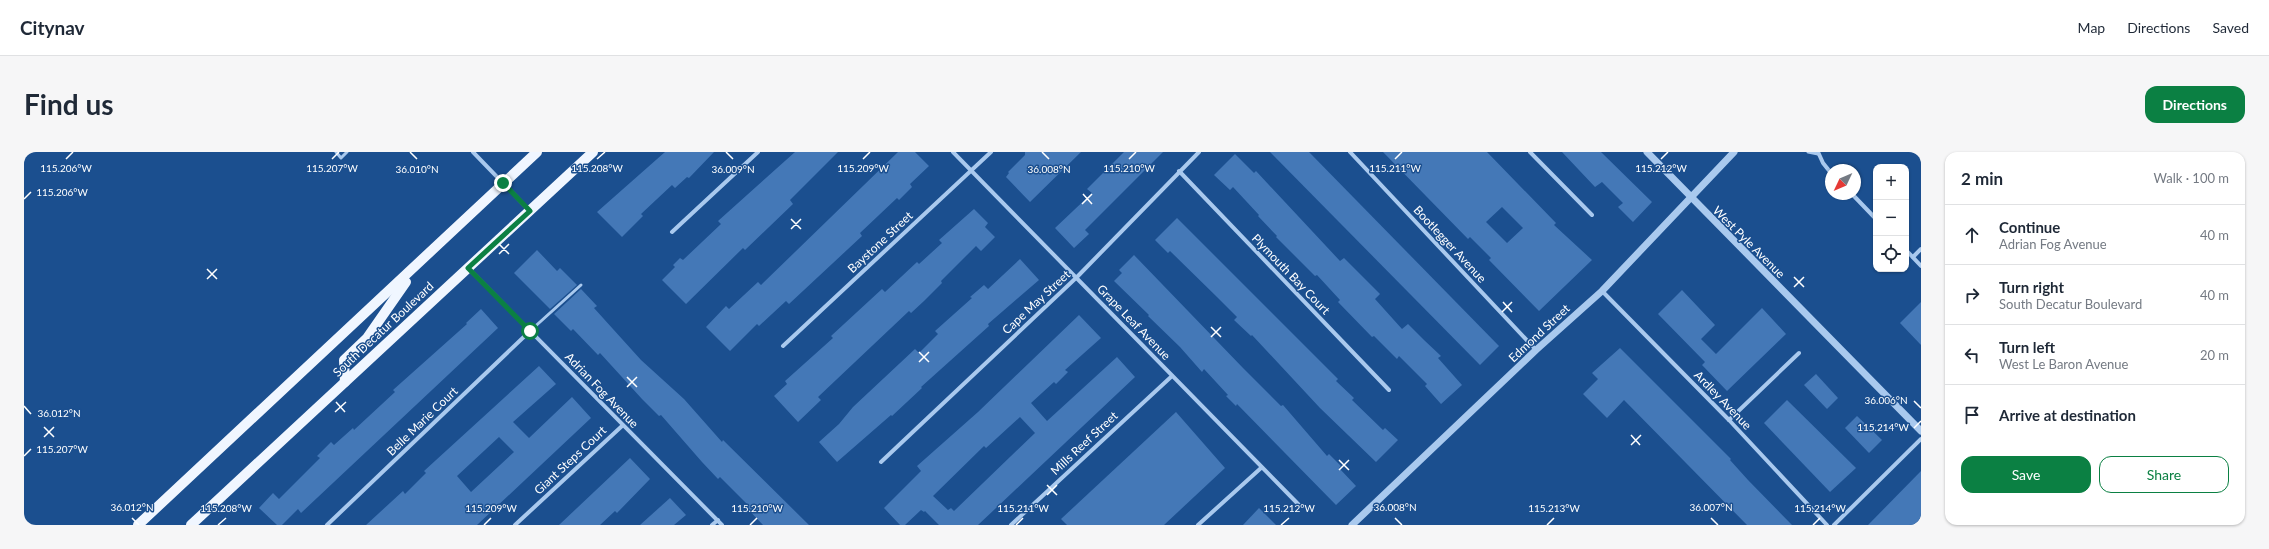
<!DOCTYPE html>
<meta charset="utf-8">
<style>
:root{--surface:#fff;--page:#f6f6f7;--text:#1f2937;--muted:#747a83;--line:#e0e1e3;--accent:#0b8043}
body{margin:0;font-family:Lato,sans-serif;background:var(--page);color:var(--text)}
.controls{position:absolute;right:12px;top:12px;display:grid;overflow:hidden;border-radius:8px;box-shadow:0 1px 3px #0004}
.controls button{width:36px;height:36px;display:grid;place-items:center;padding:0;border:0;border-bottom:1px solid var(--line);background:var(--surface);color:var(--text);font:20px sans-serif}
.compass{position:absolute;left:1801px;top:12px;width:36px;height:36px;border-radius:50%;background:var(--surface);box-shadow:0 1px 3px #0004;rotate:226deg}
.stop{position:absolute;width:12px;height:12px;margin:-9px;border:3px solid #0b8043;border-radius:50%;background:#fff}
.stop.end{background:#0b8043;border-color:#fff;box-shadow:0 1px 4px #0008}
.list{margin:0;padding:0;list-style:none}
h2{display:flex;justify-content:space-between;align-items:center;height:52px;margin:0;padding:0 16px;font-size:17px}
h2 small{font-size:13px;font-weight:400;color:var(--muted)}
.list li{display:grid;grid-template-columns:26px 1fr auto;gap:12px;align-items:center;box-sizing:border-box;height:60px;padding:0 16px;border-top:1px solid var(--line)}
.list b{display:block;font-size:15px;white-space:nowrap}
.list p{margin:0;font-size:13px;white-space:nowrap;color:var(--muted)}
.list em{font-size:13px;font-style:normal;color:var(--muted)}
.actions{display:flex;gap:8px;padding:12px 16px}
.actions a{flex:1;padding:9px 0;border:1px solid var(--accent);border-radius:12px;text-align:center;font-size:14px;color:var(--accent)}
.actions .main{background:var(--accent);color:#fff}
.icon{flex:none;width:22px;height:22px;fill:none;stroke:currentColor;stroke-width:2;stroke-linecap:round;stroke-linejoin:round}
.map{position:relative;flex:none;width:1897px;height:373px;overflow:hidden;border-radius:12px}
header{display:flex;align-items:center;gap:24px;box-sizing:border-box;height:56px;padding:0 20px;background:var(--surface);border-bottom:1px solid var(--line)}
header strong{font-size:19px}
nav{display:flex;gap:22px;margin-inline-start:auto;font-size:14px}
.intro{display:flex;align-items:center;justify-content:space-between;box-sizing:border-box;height:96px;padding:0 24px}
h1{margin:0;font-size:28px}
.button{padding:10px 18px;border-radius:12px;background:var(--accent);color:#fff;font-size:14px;font-weight:700}
main{display:flex;gap:24px;padding:0 24px}
aside{flex:1;background:var(--surface);border-radius:12px;box-shadow:0 1px 3px #0004}
.map>svg:first-child{display:block}
.building{fill:#4478b7;fill-rule:evenodd}
.lines{fill:none;stroke-linecap:round;stroke-linejoin:round}
.service{stroke:#a9c9ee;stroke-width:3}
.minor{stroke:#a9c9ee;stroke-width:4}
.tertiary{stroke:#a9c9ee;stroke-width:7}
.primary{stroke:#f0f6ff;stroke-width:10}
.route{stroke:#0b8043;stroke-width:5}
.ticks{fill:none;stroke:#fff;stroke-width:1.5}
.labels{text-anchor:middle;dominant-baseline:central;stroke-width:3;stroke-linejoin:round;paint-order:stroke}
.street-label{font-size:12px;fill:#fff;stroke:#1b4f8f}
.ticks-label{font-size:10px;text-anchor:middle;fill:#fff;stroke:#1b4f8f;stroke-width:3;stroke-linejoin:round;paint-order:stroke}
</style>
<header>
<strong>Citynav</strong>
<nav><a>Map</a><a>Directions</a><a>Saved</a></nav>
</header>
<div class="intro"><h1>Find us</h1><a class="button">Directions</a></div>
<main>
<div class="map">
<svg width="1897" height="373" viewBox="0 0 1897 373">
<rect width="100%" height="100%" fill="#1b4f8f"/>
<!-- building -->
<g class="building">
<polygon points="641,0 690,0 665,26 663,25 651,36 648,33 617,62 619,64 598,85 573,60"/>
<polygon points="771,0 814,0 766,48 769,52 721,98 719,96 662,152 638,128 651,115 649,113 656,106 659,108 697,72 694,69"/>
<polygon points="874,0 891,0 905,14 886,32 888,35 875,48 873,46 836,81 838,84 765,152 762,149 735,174 733,172 706,199 682,175 702,154 705,157 734,130 737,133"/>
<polygon points="1001,0 1057,0 1006,50 982,25 985,21 984,20 1001,3"/>
<polygon points="1100,0 1139,0 1061,78 1065,82 1050,96 1031,76 1068,41 1063,37"/>
<polygon points="1246,0 1285,0 1475,194 1456,213"/>
<path d="M1359 0H1463L1532 71 1530 73 1568 108 1515 159 1465 108 1467 106 1446 85 1444 87ZM1478 55 1499 76 1483 91 1462 70Z"/>
<polygon points="1538,0 1577,0 1628,50 1609,70 1594,55 1599,51 1578,30 1571,35"/>
<polygon points="1211,2 1230,21 1232,19 1316,109 1320,106 1356,142 1351,147 1378,177 1384,172 1400,188 1417,204 1414,206 1438,233 1417,252 1401,234 1403,232 1375,204 1373,207 1350,184 1348,185 1314,150 1316,148 1293,123 1291,124 1252,85 1253,84 1234,64 1235,63 1209,35 1206,38 1190,23"/>
<polygon points="950,57 964,71 961,75 971,85 957,99 952,94 917,129 918,131 900,149 887,161 885,159 794,245 797,248 774,270 750,244 763,232 761,229 809,186 807,184 858,137 861,140 893,110 895,112 918,91 915,88"/>
<polygon points="1153,66 1314,227 1312,229 1330,246 1328,248 1359,278 1361,276 1374,288 1352,310 1296,256 1228,183 1227,184 1210,168 1213,165 1193,145 1146,99 1144,101 1131,88"/>
<polygon points="513,98 533,119 536,116 553,133 526,157 490,121"/>
<polygon points="1110,103 1219,216 1257,254 1259,253 1303,304 1305,302 1317,314 1315,316 1332,334 1312,353 1213,252 1212,254 1202,244 1204,243 1180,217 1178,220 1156,195 1124,164 1125,163 1090,129 1098,121 1095,118"/>
<polygon points="996,107 1015,128 964,172 965,174 897,235 898,236 868,264 867,263 813,310 795,290 815,272 829,255 891,197 895,201 914,182 911,179 948,146 946,145 960,133 964,137"/>
<polygon points="557,137 573,154 570,156 617,208 660,247 698,290 699,288 785,373 739,373 721,354 723,352 696,325 694,327 678,310 637,263 635,264 618,247 576,201 574,203 549,177 547,179 530,162"/>
<polygon points="1658,138 1691,173 1677,187 1692,202 1738,156 1762,182 1703,239 1678,213 1681,210 1634,162"/>
<polygon points="1897,150 1897,193 1876,171"/>
<polygon points="457,157 474,176 277,361 274,357 258,373 253,373 235,356 249,341 255,347 296,306 293,304 307,290 310,293 329,276 330,278 371,240 369,238 443,172 442,171"/>
<path d="M1055 163 1077 186 1041 218 1044 220 1032 232 1030 230 1007 251 1023 269 1093 205 1111 225 954 373H915L901 359 900 360 897 358 881 373H876L860 356 897 319 893 314 954 260ZM996 265 1011 281 930 359 927 356 924 358 909 344 960 294 962 296Z"/>
<polygon points="1596,196 1707,307 1706,308 1724,328 1768,373 1723,373 1600,248 1583,266 1559,242 1574,227 1568,221"/>
<path d="M515 214 532 232 489 270 505 286 548 245 567 266 453 373H342L379 339 381 342 402 321 400 319ZM475 285 490 300 447 340 433 324Z"/>
<polygon points="1792,222 1814,246 1803,257 1780,233"/>
<polygon points="1763,248 1832,316 1806,340 1740,271"/>
<polygon points="1152,260 1201,316 1140,373 1043,373 1037,367"/>
<polygon points="1833,264 1858,288 1845,301 1821,276"/>
<polygon points="606,306 626,327 593,361 591,359 576,373 535,373"/>
<polygon points="1897,319 1897,370 1894,373 1844,373"/>
<polygon points="646,346 662,363 650,373 616,373"/>
<polygon points="1235,356 1252,373 1219,373"/>
</g>
<g class="lines">
<!-- service -->
<g class="service">
<polyline points="312,0 317,6 323,0"/>
<polyline points="1784,0 1794,2"/>
<polyline points="506,179 557,133"/>
</g>
<!-- minor -->
<g class="minor">
<polyline points="449,0 506,59"/>
<polyline points="929,0 1276,354"/>
<polyline points="1326,0 1512,198"/>
<polyline points="1506,0 1568,63"/>
<polyline points="1794,0 1799,11 1807,21"/>
<polyline points="1155,19 1365,238"/>
<polyline points="1828,42 1852,67"/>
<polyline points="648,80 734,0"/>
<polyline points="1882,98 1897,114"/>
<polyline points="1889,105 1897,97"/>
<polyline points="444,116 698,373"/>
<polyline points="1578,139 1705,268 1803,373"/>
<polyline points="759,194 967,0"/>
<polyline points="1705,268 1775,201"/>
<polyline points="857,310 1053,125 1175,0"/>
<polyline points="303,373 506,179"/>
<polyline points="491,373 598,274"/>
<polyline points="688,373 694,368"/>
<polyline points="987,373 1148,224"/>
<polyline points="1174,373 1237,316"/>
<polyline points="1810,373 1897,287"/>
</g>
<!-- tertiary -->
<g class="tertiary">
<polyline points="1623,0 1897,279"/>
<polyline points="1328,373 1512,198 1578,139 1710,0"/>
</g>
<!-- primary -->
<g class="primary">
<polyline points="321,230 320,208 343,186 382,130"/>
<polyline points="114,373 513,0"/>
<polyline points="167,373 569,0"/>
</g>
</g>
<g class="lines">
<!-- route -->
<polyline class="route" points="479,31 506,59 444,116 506,179"/>
</g>
<!-- ticks -->
<path class="ticks" d="M386 0 393 7M702 0 709 7M1018 0 1025 7M42 7 49 0M308 7 315 0M573 7 581 0M839 7 846 0M1105 7 1112 0M1371 7 1378 0M1637 7 1644 0M1059 42 1068 52M0 47 7 40M1058 52 1068 42M767 67 777 77M767 77 777 67M475 92 485 102M475 102 485 92M183 117 193 127M1770 125 1780 135M183 127 193 117M1770 135 1780 125M1479 150 1488 160M1478 160 1488 150M1187 175 1197 185M1187 185 1197 175M895 200 905 210M895 210 905 200M603 225 613 235M603 235 613 225M1890 249 1897 256M312 250 321 260M0 254 7 262M311 260 322 250M20 275 30 285M1890 276 1897 269M1607 283 1616 293M20 285 30 275M1607 293 1617 283M0 304 7 297M1315 308 1325 318M1315 318 1325 308M1023 333 1033 343M1023 343 1033 333M108 366 115 373M1371 366 1378 373M1687 366 1694 373M194 373 202 366M460 373 467 366M726 373 733 366M992 373 999 366M1257 373 1265 366M1523 373 1530 366M1789 373 1796 366"/>
<g class="labels">
<!-- street labels -->
<g class="street-label">
<text transform="translate(856 90) rotate(-43)">Baystone Street</text>
<text transform="translate(1725 90) rotate(45)">West Pyle Avenue</text>
<text transform="translate(1426 92) rotate(47)">Bootlegger Avenue</text>
<text transform="translate(1267 122) rotate(46)">Plymouth Bay Court</text>
<text transform="translate(1012 150) rotate(-43)">Cape May Street</text>
<text transform="translate(1110 170) rotate(46)">Grape Leaf Avenue</text>
<text transform="translate(359 177) rotate(-43)">South Decatur Boulevard</text>
<text transform="translate(1515 181) rotate(-43)">Edmond Street</text>
<text transform="translate(578 238) rotate(46)">Adrian Fog Avenue</text>
<text transform="translate(1699 248) rotate(46)">Ardley Avenue</text>
<text transform="translate(398 269) rotate(-44)">Belle Marie Court</text>
<text transform="translate(1060 291) rotate(-43)">Mills Reef Street</text>
<text transform="translate(546 308) rotate(-43)">Giant Steps Court</text>
</g>
</g>
<g class="ticks-label">
<text x="42" y="20">115.206°W</text>
<text x="308" y="20">115.207°W</text>
<text x="573" y="20">115.208°W</text>
<text x="839" y="20">115.209°W</text>
<text x="1105" y="20">115.210°W</text>
<text x="1371" y="20">115.211°W</text>
<text x="1637" y="20">115.212°W</text>
<text x="393" y="21">36.010°N</text>
<text x="709" y="21">36.009°N</text>
<text x="1025" y="21">36.008°N</text>
<text x="38" y="44">115.206°W</text>
<text x="1862" y="252">36.006°N</text>
<text x="35" y="265">36.012°N</text>
<text x="1859" y="279">115.214°W</text>
<text x="38" y="301">115.207°W</text>
<text x="108" y="359">36.012°N</text>
<text x="1371" y="359">36.008°N</text>
<text x="1687" y="359">36.007°N</text>
<text x="202" y="360">115.208°W</text>
<text x="467" y="360">115.209°W</text>
<text x="733" y="360">115.210°W</text>
<text x="999" y="360">115.211°W</text>
<text x="1265" y="360">115.212°W</text>
<text x="1530" y="360">115.213°W</text>
<text x="1796" y="360">115.214°W</text>
</g>
</svg>
<div class="controls">
<button>+</button>
<button>−</button>
<button><svg class="icon" aria-label="locate" viewBox="0 0 24 24"><circle cx="12" cy="12" r="6"/><path d="M12 2v4M12 18v4M2 12h4M18 12h4"/></svg></button>
</div>
<svg class="compass" viewBox="-18 -18 36 36"><path d="M0-13l5 13h-10z" fill="#e53935"/><path d="M0 13l5-13h-10z" fill="#747a83"/></svg>
<div class="stop" style="left:506px;top:179px"></div>
<div class="stop end" style="left:479px;top:31px"></div>
</div>
<aside>
<h2>2 min<small>Walk · 100 m</small></h2>
<ul class="list">
<li><svg class="icon" aria-label="ahead" viewBox="0 0 24 24"><path d="M12 20V5M6 11l6-6 6 6"/></svg><div><b>Continue</b><p>Adrian Fog Avenue</p></div><em>40 m</em></li>
<li><svg class="icon" aria-label="right" viewBox="0 0 24 24"><path d="M7 20v-9h11M14 6l5 5-5 5"/></svg><div><b>Turn right</b><p>South Decatur Boulevard</p></div><em>40 m</em></li>
<li><svg class="icon" aria-label="left" viewBox="0 0 24 24"><path d="M17 20v-9H6M10 6l-5 5 5 5"/></svg><div><b>Turn left</b><p>West Le Baron Avenue</p></div><em>20 m</em></li>
<li><svg class="icon" aria-label="arrive" viewBox="0 0 24 24"><path d="M6 21V4h12l-3 4 3 4H6"/></svg><div><b>Arrive at destination</b></div></li>
</ul>
<div class="actions"><a class="main">Save</a><a>Share</a></div>
</aside>
</main>
